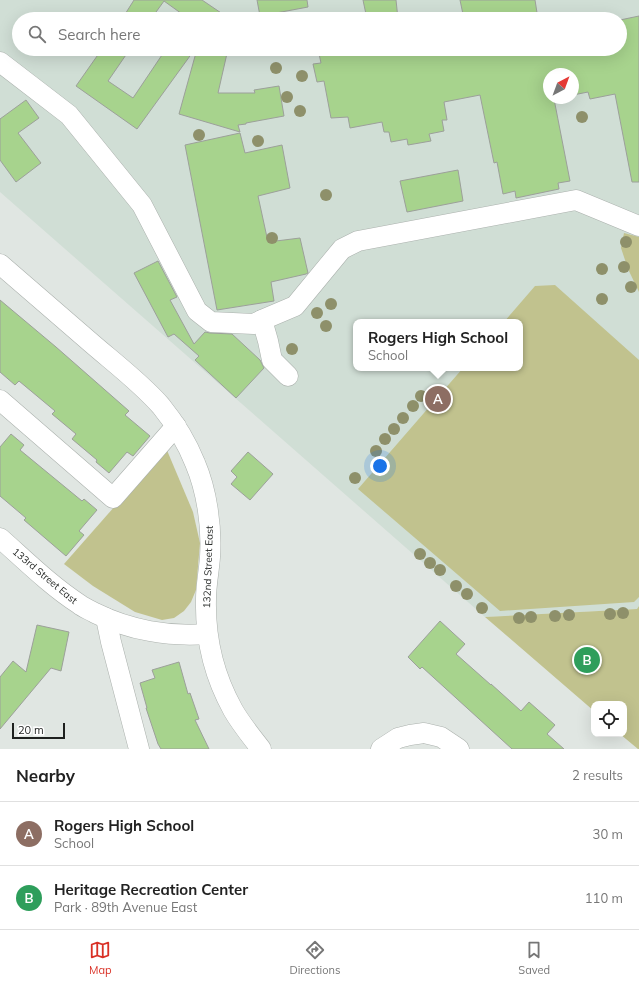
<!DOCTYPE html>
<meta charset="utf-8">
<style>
:root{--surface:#fff;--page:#f2f2f2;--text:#222;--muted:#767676;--line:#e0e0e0;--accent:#d93025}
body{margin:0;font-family:Mulish,sans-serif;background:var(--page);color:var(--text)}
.controls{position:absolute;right:12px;bottom:12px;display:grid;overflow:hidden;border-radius:8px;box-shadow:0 4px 16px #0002}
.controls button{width:36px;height:36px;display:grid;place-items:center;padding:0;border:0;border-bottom:1px solid var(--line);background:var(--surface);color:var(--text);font:20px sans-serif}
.compass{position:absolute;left:543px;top:68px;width:36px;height:36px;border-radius:50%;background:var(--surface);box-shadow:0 4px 16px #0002;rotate:41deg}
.scale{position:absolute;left:12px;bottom:10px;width:53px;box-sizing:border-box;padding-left:4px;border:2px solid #1d201e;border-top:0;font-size:11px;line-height:14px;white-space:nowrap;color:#1d201e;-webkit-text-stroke:3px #fff;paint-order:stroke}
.you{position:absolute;left:380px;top:466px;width:14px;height:14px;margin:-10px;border:3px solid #fff;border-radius:50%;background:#1a73e8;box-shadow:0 0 0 6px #1a73e833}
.badge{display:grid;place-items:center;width:26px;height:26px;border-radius:50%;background:var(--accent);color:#fff;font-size:13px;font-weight:700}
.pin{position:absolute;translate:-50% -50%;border:2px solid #fff;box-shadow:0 1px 4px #0006}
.popup{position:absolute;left:353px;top:319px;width:170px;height:52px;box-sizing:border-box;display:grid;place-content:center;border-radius:8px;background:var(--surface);filter:drop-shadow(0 1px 3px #0005);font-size:13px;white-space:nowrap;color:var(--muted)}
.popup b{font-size:15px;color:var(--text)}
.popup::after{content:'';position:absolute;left:50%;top:100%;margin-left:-8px;border:8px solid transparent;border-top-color:var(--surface)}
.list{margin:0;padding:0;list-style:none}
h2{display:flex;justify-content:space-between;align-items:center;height:52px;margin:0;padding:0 16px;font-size:17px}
h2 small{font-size:13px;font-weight:400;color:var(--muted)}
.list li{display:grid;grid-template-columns:26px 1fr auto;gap:12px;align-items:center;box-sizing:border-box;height:64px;padding:0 16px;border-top:1px solid var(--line)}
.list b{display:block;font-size:15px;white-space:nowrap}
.list p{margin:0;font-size:13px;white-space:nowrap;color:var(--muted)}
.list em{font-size:13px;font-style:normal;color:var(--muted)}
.icon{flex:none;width:22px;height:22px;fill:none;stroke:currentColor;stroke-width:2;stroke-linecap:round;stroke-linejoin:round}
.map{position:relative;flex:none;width:639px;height:749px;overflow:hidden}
.search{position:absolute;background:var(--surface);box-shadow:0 4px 16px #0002;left:12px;right:12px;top:12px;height:44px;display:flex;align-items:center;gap:10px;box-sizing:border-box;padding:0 14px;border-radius:22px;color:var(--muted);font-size:15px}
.sheet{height:180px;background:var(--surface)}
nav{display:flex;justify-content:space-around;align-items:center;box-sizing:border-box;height:56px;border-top:1px solid var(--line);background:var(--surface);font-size:11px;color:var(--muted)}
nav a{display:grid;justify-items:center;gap:2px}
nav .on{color:var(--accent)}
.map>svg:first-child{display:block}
.built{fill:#d0ded5;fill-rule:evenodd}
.green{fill:#c1c28e}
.building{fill:#a7d38d;stroke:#9ca09a}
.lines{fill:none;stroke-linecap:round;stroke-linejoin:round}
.minor-casing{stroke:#abb1ad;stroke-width:21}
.minor{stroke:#fff;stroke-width:20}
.tree{fill:#8e906a}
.labels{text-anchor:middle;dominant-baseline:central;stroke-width:3.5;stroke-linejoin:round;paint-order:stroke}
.street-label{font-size:10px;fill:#1d201e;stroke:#fff}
</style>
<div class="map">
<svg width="639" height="749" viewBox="0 0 639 749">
<rect width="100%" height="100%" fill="#e0e6e2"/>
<!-- built -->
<path class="built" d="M0 0H639V606L637 609 485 617 0 192ZM19 19H620V49H19ZM549 74H573V98H549ZM356 322H520V368H356Z"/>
<!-- green -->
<g class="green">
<polygon points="624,233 639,237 639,292 628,269 621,248"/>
<polygon points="555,285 639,360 639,597 634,602 500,611 358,489 463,368 520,368 520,322 504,322 535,286"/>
<polygon points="166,448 193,512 200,543 196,590 191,602 184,611 174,618 162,620 135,612 93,586 64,564"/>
<polygon points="639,606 639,749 638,749 620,734 624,734 624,704 594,704 594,711 485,617 637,609"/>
</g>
<!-- building -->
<g class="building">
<polygon points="134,0 202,0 230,19 189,19 164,1 151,19 122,19"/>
<polygon points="257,0 307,0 308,7 260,16"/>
<polygon points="363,0 396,0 398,19 367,19"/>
<polygon points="460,0 535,0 538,19 464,19"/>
<polygon points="639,16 639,182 632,182 615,94 590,99 588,92 573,95 573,74 549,74 549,98 560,98 554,99 570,181 558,183 559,189 516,198 515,191 503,194 497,162 494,163 480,95 444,102 447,120 442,120 444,131 429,134 431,141 408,145 407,139 391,142 389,132 384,132 382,122 350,128 348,117 331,118 324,81 317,82 313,64 321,63 318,49 620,49 620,20"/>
<polygon points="102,49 130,49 108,81 133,98 166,49 195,49 137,129 76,86"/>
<polygon points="197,49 228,49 218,93 255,93 254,90 279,86 284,116 246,123 246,124 238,125 240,132 179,114"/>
<polygon points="26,100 39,118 18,133 41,163 16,182 0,160 0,119"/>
<polygon points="240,133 245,153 282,145 290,188 258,196 268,242 300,238 308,273 306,274 271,282 274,301 217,310 185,145"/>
<polygon points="458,170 463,201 407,212 400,181"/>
<polygon points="158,261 177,297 170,300 194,344 205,332 210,333 232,334 260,360 264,368 236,398 195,360 199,356 174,334 168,337 134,273"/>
<polygon points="0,300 56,347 129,411 125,415 150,436 133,456 127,452 109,473 96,462 97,460 72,439 76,434 52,414 55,411 19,381 15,385 0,372"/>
<polygon points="11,434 24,445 20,450 82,501 84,499 97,510 79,531 84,535 66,556 24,520 26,518 0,496 0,447"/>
<polygon points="248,452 273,474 250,500 231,484 237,477 231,471"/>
<polygon points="440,621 465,644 456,654 491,685 491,684 521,711 529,702 555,725 547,734 564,749 512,749 422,667 420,669 408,657"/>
<polygon points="37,625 69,632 61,671 51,668 0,729 0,677 13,661 26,672"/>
<polygon points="179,662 188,694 190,693 199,719 195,720 209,749 161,749 158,744 146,708 147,708 140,683 155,678 152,670"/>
</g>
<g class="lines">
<!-- minor casing -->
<g class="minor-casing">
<g id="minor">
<polyline points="0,62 69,115 142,205 197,311 211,322 254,324 262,320 295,306 342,249 358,241 576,200 639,226"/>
<path d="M0 264C30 290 59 315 89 341 113 362 140 382 161 406 174 422 187 443 195 463 207 491 212 527 210 557 209 571 206 585 206 599 205 638 214 676 233 710 241 724 251 736 261 749"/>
<polyline points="262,320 268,341 272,360 288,376"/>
<polyline points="0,400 113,498 176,426"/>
<path d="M0 538C26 561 50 585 79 604 84 608 90 610 95 613 129 630 169 637 207 634"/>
<polyline points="106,618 111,642 139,749"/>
<polyline points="381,749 398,738 410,735 424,733 441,737 459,749"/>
</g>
</g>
<!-- minor -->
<use href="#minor" class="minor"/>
</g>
<!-- trees -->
<g class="tree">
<circle cx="276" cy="68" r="6"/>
<circle cx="302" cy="76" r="6"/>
<circle cx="287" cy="97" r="6"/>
<circle cx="300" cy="111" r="6"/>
<circle cx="582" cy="117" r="6"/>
<circle cx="199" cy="135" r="6"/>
<circle cx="258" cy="141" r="6"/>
<circle cx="326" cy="195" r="6"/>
<circle cx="272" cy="238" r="6"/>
<circle cx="626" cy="242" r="6"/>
<circle cx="624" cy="267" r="6"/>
<circle cx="602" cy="269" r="6"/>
<circle cx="631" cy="287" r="6"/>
<circle cx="602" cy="299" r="6"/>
<circle cx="331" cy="304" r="6"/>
<circle cx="317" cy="313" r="6"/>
<circle cx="326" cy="326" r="6"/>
<circle cx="292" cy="349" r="6"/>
<circle cx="421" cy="396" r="6"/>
<circle cx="413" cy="406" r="6"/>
<circle cx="403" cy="418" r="6"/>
<circle cx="394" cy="429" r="6"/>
<circle cx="385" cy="439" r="6"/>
<circle cx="376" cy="451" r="6"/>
<circle cx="355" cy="478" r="6"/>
<circle cx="420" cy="554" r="6"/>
<circle cx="430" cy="563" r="6"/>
<circle cx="440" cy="570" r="6"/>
<circle cx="456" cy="586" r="6"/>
<circle cx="467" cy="594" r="6"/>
<circle cx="482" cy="608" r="6"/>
<circle cx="623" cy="613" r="6"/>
<circle cx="610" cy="614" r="6"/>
<circle cx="569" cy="615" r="6"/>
<circle cx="555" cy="616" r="6"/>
<circle cx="531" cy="617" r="6"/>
<circle cx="519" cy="618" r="6"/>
</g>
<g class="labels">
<!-- street labels -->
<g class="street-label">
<text transform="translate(208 567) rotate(-88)">132nd Street East</text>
<text transform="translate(45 576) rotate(40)">133rd Street East</text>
</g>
</g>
</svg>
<div class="controls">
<button><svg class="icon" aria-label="locate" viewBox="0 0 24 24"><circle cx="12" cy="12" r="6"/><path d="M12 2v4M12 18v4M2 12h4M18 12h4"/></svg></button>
</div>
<svg class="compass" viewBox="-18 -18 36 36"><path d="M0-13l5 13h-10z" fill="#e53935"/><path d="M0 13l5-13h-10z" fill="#767676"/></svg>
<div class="scale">20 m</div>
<div class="you"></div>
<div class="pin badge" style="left:438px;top:399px;background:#8d6e63">A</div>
<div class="popup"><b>Rogers High School</b>School</div>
<div class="pin badge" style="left:587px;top:660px;background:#2e9e5b">B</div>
<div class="search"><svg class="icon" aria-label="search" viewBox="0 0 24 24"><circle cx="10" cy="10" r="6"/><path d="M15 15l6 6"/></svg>Search here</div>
</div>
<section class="sheet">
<h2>Nearby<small>2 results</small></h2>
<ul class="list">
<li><span class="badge" style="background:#8d6e63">A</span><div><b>Rogers High School</b><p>School</p></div><em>30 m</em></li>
<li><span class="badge" style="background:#2e9e5b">B</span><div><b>Heritage Recreation Center</b><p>Park · 89th Avenue East</p></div><em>110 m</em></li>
</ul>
</section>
<nav>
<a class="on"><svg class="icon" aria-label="map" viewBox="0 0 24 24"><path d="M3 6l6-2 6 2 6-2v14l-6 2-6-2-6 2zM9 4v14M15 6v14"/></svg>Map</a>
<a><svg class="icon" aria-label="directions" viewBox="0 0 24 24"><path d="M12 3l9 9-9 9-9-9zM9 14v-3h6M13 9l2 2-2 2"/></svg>Directions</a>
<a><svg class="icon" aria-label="saved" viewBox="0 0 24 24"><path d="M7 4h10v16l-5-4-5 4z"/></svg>Saved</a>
</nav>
